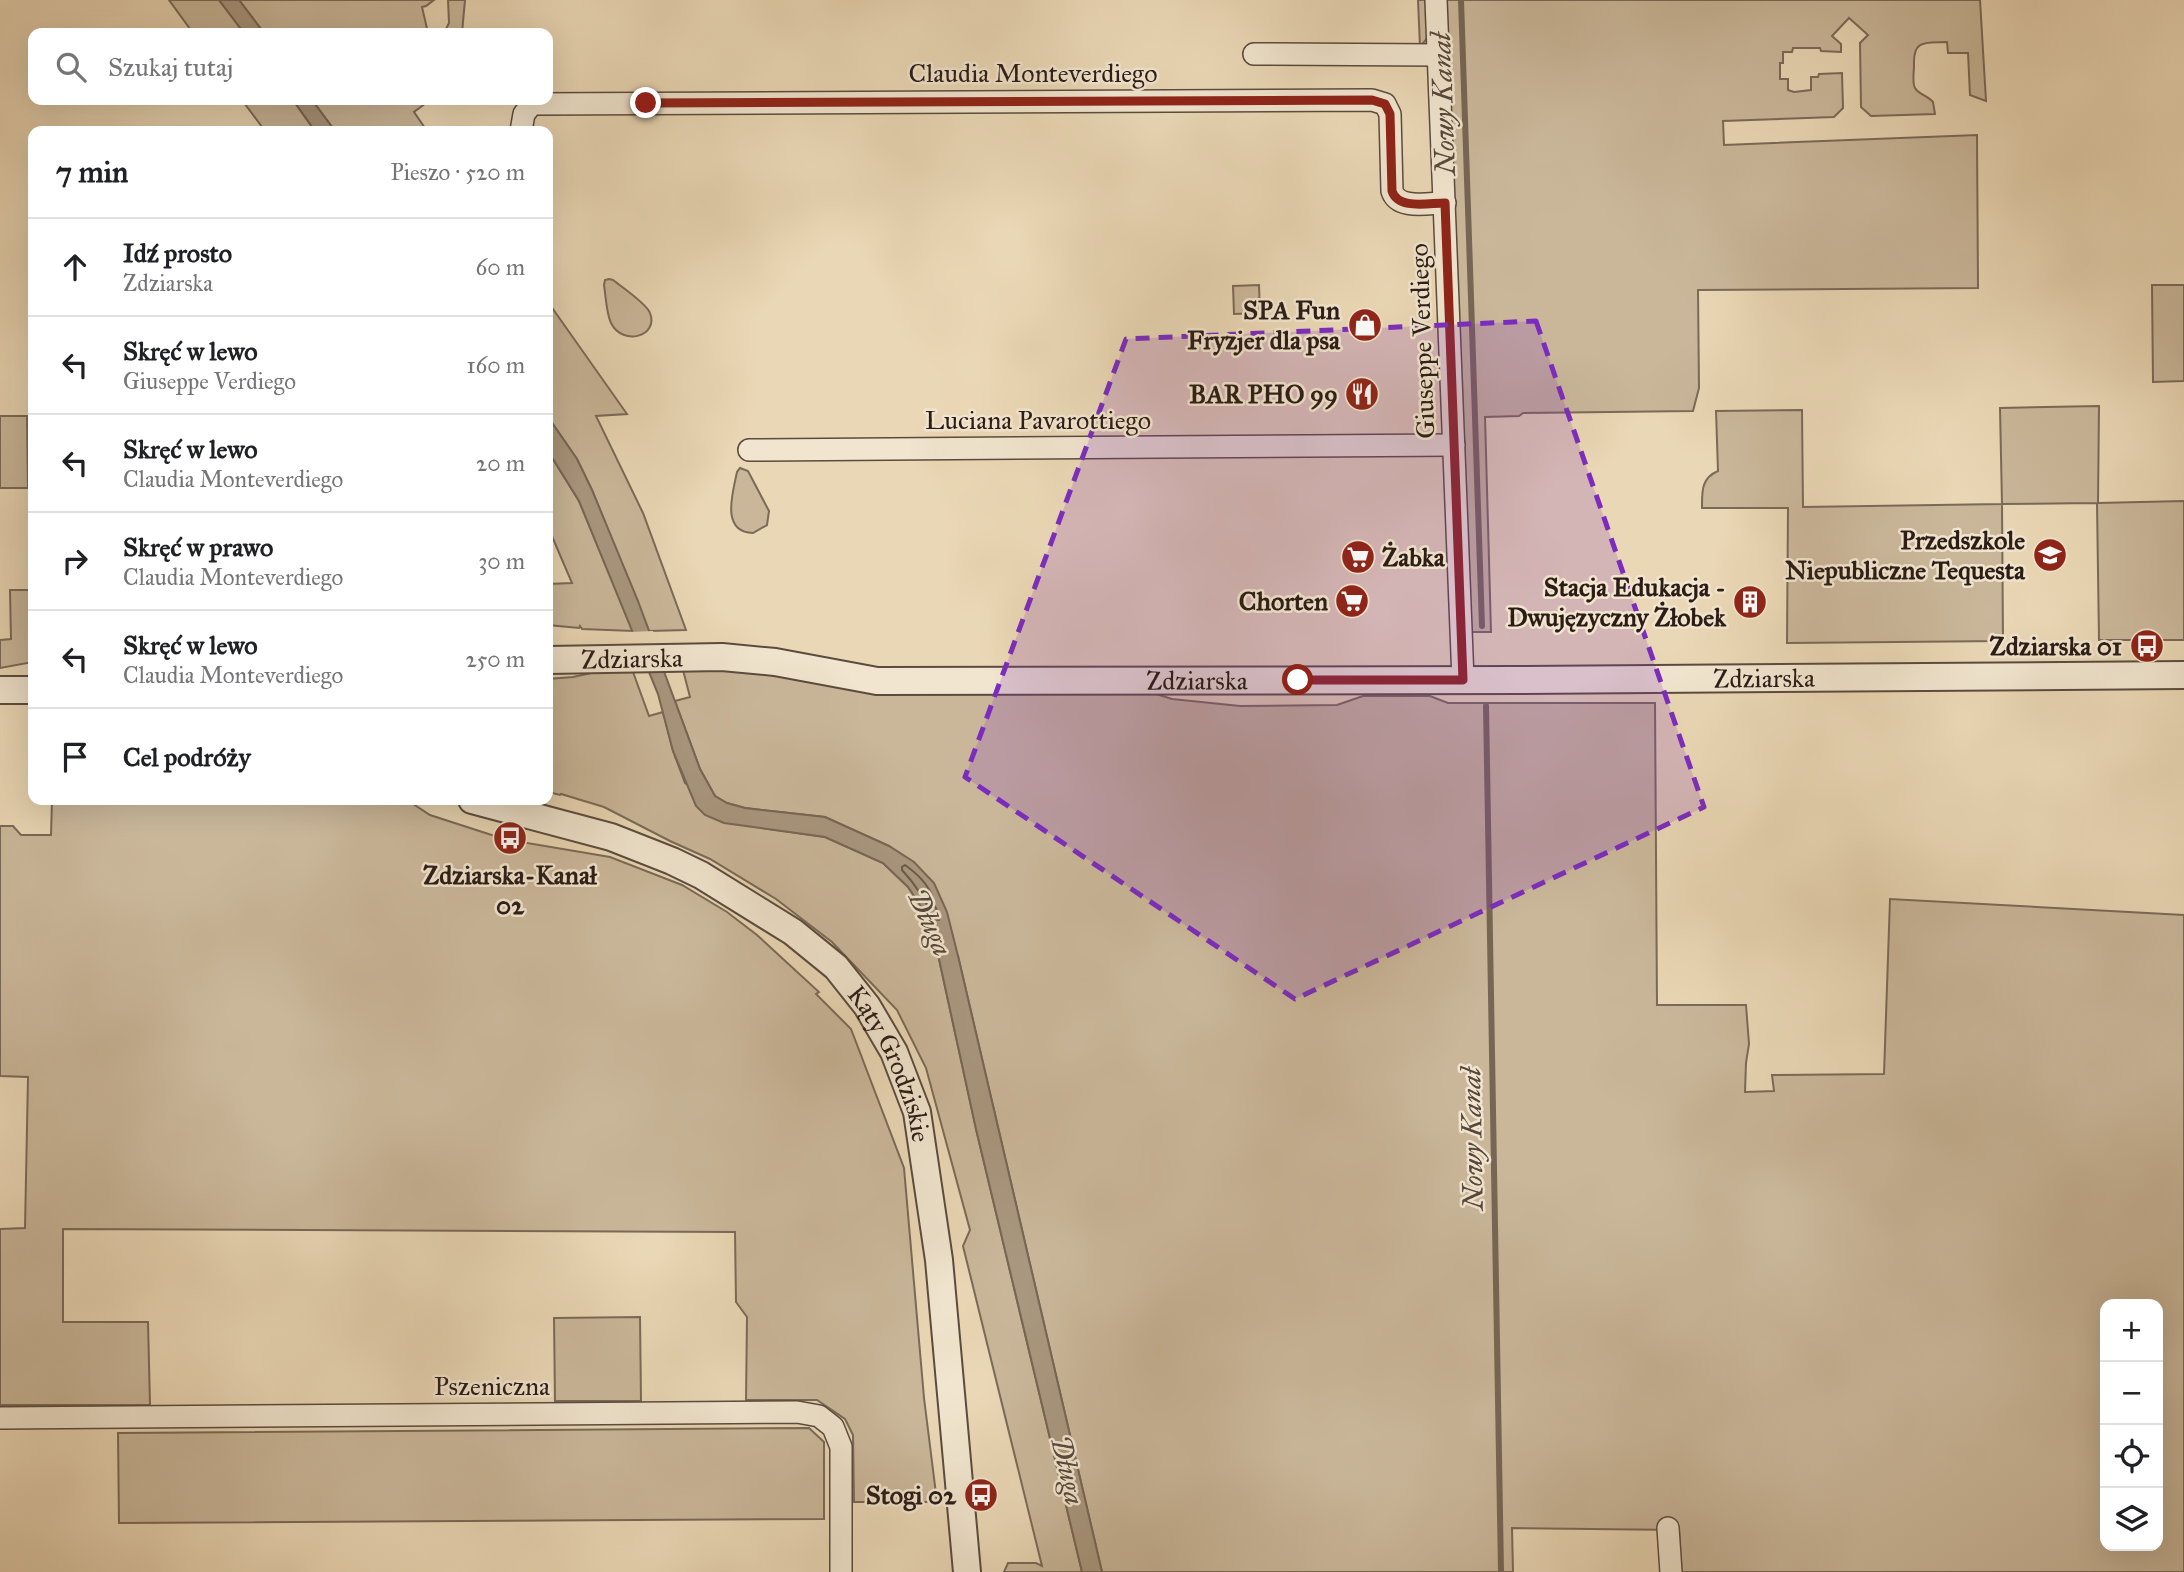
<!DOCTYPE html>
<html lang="pl">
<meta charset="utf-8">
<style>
:root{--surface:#fff;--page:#f2f2f2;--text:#202124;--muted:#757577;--line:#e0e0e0}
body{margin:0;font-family:"IM FELL Great Primer",serif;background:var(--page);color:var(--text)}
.controls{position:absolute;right:21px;bottom:21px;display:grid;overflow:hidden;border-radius:14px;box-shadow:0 7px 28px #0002}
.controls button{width:63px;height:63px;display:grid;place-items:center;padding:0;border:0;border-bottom:2px solid var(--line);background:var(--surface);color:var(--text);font:35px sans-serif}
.stop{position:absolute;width:21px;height:21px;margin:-16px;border:5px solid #8f2418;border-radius:50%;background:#fff}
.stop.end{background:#8f2418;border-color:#fff;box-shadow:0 2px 7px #0008}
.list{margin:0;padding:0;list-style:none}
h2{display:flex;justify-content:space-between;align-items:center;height:91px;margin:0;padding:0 28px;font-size:30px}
h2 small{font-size:23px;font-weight:400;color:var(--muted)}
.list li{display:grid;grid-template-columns:46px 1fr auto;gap:21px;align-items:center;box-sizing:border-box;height:98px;padding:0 28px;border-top:2px solid var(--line)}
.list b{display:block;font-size:26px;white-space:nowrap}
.list p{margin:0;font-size:23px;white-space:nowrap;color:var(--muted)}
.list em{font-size:23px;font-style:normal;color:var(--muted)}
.icon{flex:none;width:38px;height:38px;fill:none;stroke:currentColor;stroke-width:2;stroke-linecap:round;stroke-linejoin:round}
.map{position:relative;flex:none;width:2184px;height:1572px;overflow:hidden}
.search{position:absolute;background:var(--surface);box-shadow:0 7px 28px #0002;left:28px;top:28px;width:525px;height:77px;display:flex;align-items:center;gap:18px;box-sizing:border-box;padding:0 24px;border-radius:14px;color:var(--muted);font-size:26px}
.panel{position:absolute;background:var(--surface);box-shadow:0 7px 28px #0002;left:28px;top:126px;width:525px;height:679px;border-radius:14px}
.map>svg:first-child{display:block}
.green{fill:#cab79a;stroke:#7a6a58;stroke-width:2;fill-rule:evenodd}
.water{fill:#a9977f;stroke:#765;stroke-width:2}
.pier{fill:#ead7b5}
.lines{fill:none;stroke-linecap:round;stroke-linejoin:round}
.shore{stroke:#6a5a4a;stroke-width:2}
.stream{stroke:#765;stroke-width:6}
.minor-casing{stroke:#5b4b3e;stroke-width:24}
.tertiary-casing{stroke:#5b4b3e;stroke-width:30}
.minor{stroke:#f1e5cf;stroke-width:21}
.tertiary{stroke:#f1e5cf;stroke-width:26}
.route{stroke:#8f2418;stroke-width:9}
.marked{fill:#7b2cbf;fill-opacity:0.2;stroke:#7b2cbf;stroke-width:5;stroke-dasharray:14 9;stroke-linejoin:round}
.labels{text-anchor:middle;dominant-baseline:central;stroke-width:5;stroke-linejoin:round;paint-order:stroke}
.street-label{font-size:26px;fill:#2b1c16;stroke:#f1e5cf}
.poi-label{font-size:26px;font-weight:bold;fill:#2b1c16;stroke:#f1e5cf;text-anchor:end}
.water-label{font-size:28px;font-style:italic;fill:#57473b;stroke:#f1e5cf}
</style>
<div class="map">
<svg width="2184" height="1572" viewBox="0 0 2184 1572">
<rect width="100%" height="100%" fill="#ead7b5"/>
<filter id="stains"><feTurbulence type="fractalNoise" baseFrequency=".00286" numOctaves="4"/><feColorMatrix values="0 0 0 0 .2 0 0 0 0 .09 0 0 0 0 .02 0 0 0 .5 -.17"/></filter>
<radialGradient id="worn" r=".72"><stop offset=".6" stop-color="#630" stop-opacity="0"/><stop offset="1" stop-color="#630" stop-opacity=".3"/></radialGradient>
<!-- green -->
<g class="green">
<polygon points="169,0 219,0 244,33 193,33"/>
<polygon points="239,0 434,0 426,6 422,7 428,33 264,33"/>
<polygon points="448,0 465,0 462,33 444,33 449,23"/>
<polygon points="1418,0 1428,0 1429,36 1420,47"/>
<path d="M1445 0H1980L1986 101 1970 95 1968 53H1948L1947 42C1925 43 1913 39 1914 65 1914 72 1912 83 1915 88 1918 94 1928 96 1933 102L1935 114 1871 116 1861 107 1860 43 1868 35 1849 18 1832 36 1841 44V52L1821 51 1820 48H1793L1792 52H1783V63H1780V79H1788V90L1794 92 1811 90V77H1818L1819 74 1842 73 1843 108 1834 117 1723 121 1724 145 1977 135 1978 288 1698 290 1699 388 1693 411 1523 413 1519 416 1485 417 1491 632H1471Z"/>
<polygon points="242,100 293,100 315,131 265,131"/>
<polygon points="312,100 430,100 414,112 427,131 335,131"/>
<path d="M609 279 613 280C622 287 647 304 650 313 659 336 623 347 611 323 606 312 606 297 604 285L605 280Z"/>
<polygon points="1259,285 1260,313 1234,314 1233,286"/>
<polygon points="2152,285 2184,285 2184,381 2153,382"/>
<polygon points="548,302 627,414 596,416 643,513 686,630 649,631 592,490 577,459 548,417"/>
<path d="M2099 406 2098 503 2184 501V640H2099L2097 503 2002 504 2003 641 1787 643 1788 508H1702C1702 492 1701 478 1718 471L1716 411 1802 410 1803 507 2002 504 2000 408Z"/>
<polygon points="0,416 27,416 28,488 0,488"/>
<polygon points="548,451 579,501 633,631 582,629 580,626 579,628 548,625 548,584 572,583 548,527"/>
<path d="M740 468 748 471 769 511 767 525 753 533C720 532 733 492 737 472Z"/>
<polygon points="10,590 33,590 33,662 0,668 0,640 11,639"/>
<path d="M739 668 896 691 1156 694 1172 699 1240 706 1337 705 1363 696H1430L1448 703H1655L1657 1005H1746L1749 1044 1746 1063 1745 1092 1774 1091 1772 1075 1884 1074 1890 899 2184 915V1572H1681L1679 1530 1512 1528 1513 1572H1102L958 956 889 846 825 817 745 808 727 803 715 796 700 769 675 701 690 697 683 670ZM2105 1304H2158V1546H2105Z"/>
<polygon points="610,669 610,672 633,672 649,716 663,712 673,751 685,783 762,828 825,837 883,863 908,887 922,908 939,959 976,1129 1082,1572 1004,1572 1008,1563 1036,1563 1042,1566 963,1246 970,1230 926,1068 897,1010 832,942 776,899 710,859 670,841 604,807 561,794 560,795 548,792 548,679 573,677"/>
<polygon points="52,800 407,800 430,815 504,839 610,857 682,885 727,912 757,935 819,992 816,994 851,1029 904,1168 924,1398 937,1502 854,1502 853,1435 845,1419 817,1400 746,1400 747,1317 736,1302 735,1232 63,1229 63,1322 148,1322 150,1405 0,1405 0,1229 25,1228 28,1077 0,1076 0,826 13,826 21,835 51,835"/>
<polygon points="640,1317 641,1401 555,1401 554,1318"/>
<polygon points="809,1428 824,1442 824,1519 119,1523 118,1433"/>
</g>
<!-- water -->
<g class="water">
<polygon points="219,0 239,0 264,33 244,33"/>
<polygon points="293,100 312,100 335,131 315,131"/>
<polygon points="548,417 577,459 592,490 638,601 700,769 715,796 727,803 745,808 825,817 889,846 914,862 934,883 947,912 958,956 1102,1572 1082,1572 976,1129 939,959 922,908 908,887 883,863 825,837 724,823 705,815 696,806 673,751 658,694 579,501 548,451"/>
</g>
<!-- pier -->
<polygon class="pier" points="653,631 667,671 646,672 629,632"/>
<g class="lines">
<!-- shore -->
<path class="shore" d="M905 865C919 875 933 889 934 905L940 915 939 920 934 919C926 901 917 886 902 870V867Z"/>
<!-- stream -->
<g class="stream">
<polyline points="1461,0 1482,626"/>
<polyline points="1486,706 1501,1572"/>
</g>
<!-- minor casing -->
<g class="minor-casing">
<g id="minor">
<polyline points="1436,0 1463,680"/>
<polyline points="1254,54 1439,55"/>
<path d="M521 131 524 114 532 104 1372 100 1385 104 1390 114 1392 191C1398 210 1428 203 1445 203"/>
<polyline points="749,450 1454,445"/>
<polyline points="0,1418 797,1412 819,1416 833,1427 841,1447 841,1572"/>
<polyline points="1668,1528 1671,1572"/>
</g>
</g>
<!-- tertiary casing -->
<g class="tertiary-casing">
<g id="tertiary">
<path id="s1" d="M548 660 722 657 775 662 877 681 1519 680 2184 675"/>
<polyline points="0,690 33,690"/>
<path id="s2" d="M472 800 611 837 672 861 701 875 793 932 836 967 867 1006 894 1052 917 1112 939 1260 967 1572"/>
</g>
</g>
<!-- minor -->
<use href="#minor" class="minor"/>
<!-- tertiary -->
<use href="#tertiary" class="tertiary"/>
</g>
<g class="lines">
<!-- route -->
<path class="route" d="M646 103 1372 100 1385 104 1390 114 1392 191C1398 210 1428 203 1445 203L1463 680H1298"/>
</g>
<!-- marked area -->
<path class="marked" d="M1536 321 1704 807 1295 999 965 777 1126 339Z"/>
<!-- icons -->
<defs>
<g id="shop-disc" transform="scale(1.75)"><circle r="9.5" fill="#8f2418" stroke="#f1e5cf"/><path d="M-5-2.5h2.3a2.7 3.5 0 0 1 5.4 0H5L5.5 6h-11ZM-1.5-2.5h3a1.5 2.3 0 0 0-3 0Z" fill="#fff"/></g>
<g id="restaurant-disc" transform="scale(1.75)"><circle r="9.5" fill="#8f2418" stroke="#f1e5cf"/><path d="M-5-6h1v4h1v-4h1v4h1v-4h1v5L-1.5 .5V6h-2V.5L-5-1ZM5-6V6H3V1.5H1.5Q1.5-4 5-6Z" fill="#fff"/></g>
<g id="school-disc" transform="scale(1.75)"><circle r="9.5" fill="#8f2418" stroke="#f1e5cf"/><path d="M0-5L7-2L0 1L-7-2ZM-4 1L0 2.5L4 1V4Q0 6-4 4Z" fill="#fff"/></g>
<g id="supermarket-disc" transform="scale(1.75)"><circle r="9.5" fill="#8f2418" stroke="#f1e5cf"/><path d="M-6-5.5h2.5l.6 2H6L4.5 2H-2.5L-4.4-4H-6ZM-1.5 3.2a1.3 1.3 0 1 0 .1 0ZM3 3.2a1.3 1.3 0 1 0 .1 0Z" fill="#fff"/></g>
<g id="building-disc" transform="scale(1.75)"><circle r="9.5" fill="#8f2418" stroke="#f1e5cf"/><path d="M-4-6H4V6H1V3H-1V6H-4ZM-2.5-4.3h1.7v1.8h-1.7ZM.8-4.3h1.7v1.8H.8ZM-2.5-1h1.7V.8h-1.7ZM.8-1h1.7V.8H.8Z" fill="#fff"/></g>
<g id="bus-disc" transform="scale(1.75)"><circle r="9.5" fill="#8f2418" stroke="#f1e5cf"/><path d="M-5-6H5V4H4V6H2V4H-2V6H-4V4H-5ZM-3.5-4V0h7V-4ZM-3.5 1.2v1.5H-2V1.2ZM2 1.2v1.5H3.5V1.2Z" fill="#fff"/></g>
</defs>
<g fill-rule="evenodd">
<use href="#shop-disc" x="1365" y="325"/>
<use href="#restaurant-disc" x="1362" y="394"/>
<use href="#school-disc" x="2050" y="555"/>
<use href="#supermarket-disc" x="1358" y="557"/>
<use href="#supermarket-disc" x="1352" y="601"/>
<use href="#building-disc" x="1750" y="602"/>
<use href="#bus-disc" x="2147" y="646"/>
<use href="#bus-disc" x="510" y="838"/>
<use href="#bus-disc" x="981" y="1495"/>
</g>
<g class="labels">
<!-- street labels -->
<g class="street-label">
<text x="1033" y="73">Claudia Monteverdiego</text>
<text transform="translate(1422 341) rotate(-92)">Giuseppe Verdiego</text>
<text x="1038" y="420">Luciana Pavarottiego</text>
<text stroke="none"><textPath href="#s1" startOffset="84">Zdziarska</textPath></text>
<text stroke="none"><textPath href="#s1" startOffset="1218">Zdziarska</textPath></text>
<text stroke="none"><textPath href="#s1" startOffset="651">Zdziarska</textPath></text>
<text stroke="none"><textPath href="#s2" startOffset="518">Kąty Grodziskie</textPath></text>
<text x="492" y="1386">Pszeniczna</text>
</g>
<!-- poi labels -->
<g class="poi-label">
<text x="1340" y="310">SPA Fun<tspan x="1340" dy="30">Fryzjer dla psa</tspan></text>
<text x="1338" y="394">BAR PHO 99</text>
<text x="2025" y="540">Przedszkole<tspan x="2025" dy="30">Niepubliczne Tequesta</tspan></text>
<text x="1382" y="557" text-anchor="start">Żabka</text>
<text x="1726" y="587">Stacja Edukacja -<tspan x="1726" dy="30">Dwujęzyczny Żłobek</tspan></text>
<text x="1328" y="601">Chorten</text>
<text x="2122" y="646">Zdziarska 01</text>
<text x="510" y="875" text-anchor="middle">Zdziarska-Kanał<tspan x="510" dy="30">02</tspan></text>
<text x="956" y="1495">Stogi 02</text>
</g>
<!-- water labels -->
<g class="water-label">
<text transform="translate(1443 104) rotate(-92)">Nowy Kanał</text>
<text transform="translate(930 922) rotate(66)">Długa</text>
<text transform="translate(1472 1139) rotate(-91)">Nowy Kanał</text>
<text transform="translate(1068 1470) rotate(77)">Długa</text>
</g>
</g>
<rect width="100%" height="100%" filter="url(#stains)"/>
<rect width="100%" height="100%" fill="url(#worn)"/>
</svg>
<div class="controls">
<button>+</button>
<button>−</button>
<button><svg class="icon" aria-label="locate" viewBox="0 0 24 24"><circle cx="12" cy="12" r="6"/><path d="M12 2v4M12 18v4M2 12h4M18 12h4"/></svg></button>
<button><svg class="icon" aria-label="layers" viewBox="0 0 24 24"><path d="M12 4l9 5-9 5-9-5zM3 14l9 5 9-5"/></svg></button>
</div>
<div class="stop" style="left:1298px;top:680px"></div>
<div class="stop end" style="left:646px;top:103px"></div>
<div class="search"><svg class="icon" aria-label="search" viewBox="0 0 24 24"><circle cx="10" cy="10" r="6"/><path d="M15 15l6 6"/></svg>Szukaj tutaj</div>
<section class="panel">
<h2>7 min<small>Pieszo · 520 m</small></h2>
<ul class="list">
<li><svg class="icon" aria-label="ahead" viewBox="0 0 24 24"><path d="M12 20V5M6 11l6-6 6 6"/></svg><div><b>Idź prosto</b><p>Zdziarska</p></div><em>60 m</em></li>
<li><svg class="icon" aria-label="left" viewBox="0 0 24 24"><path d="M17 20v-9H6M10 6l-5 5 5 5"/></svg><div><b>Skręć w lewo</b><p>Giuseppe Verdiego</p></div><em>160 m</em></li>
<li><svg class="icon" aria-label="left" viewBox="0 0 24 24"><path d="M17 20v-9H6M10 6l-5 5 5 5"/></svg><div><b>Skręć w lewo</b><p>Claudia Monteverdiego</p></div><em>20 m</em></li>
<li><svg class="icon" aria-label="right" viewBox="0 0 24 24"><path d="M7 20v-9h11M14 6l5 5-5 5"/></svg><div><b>Skręć w prawo</b><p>Claudia Monteverdiego</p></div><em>30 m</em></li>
<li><svg class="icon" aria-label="left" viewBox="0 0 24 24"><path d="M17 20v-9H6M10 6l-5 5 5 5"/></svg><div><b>Skręć w lewo</b><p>Claudia Monteverdiego</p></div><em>250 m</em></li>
<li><svg class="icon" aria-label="arrive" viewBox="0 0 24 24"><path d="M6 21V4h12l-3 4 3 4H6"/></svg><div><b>Cel podróży</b></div></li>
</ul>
</section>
</div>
